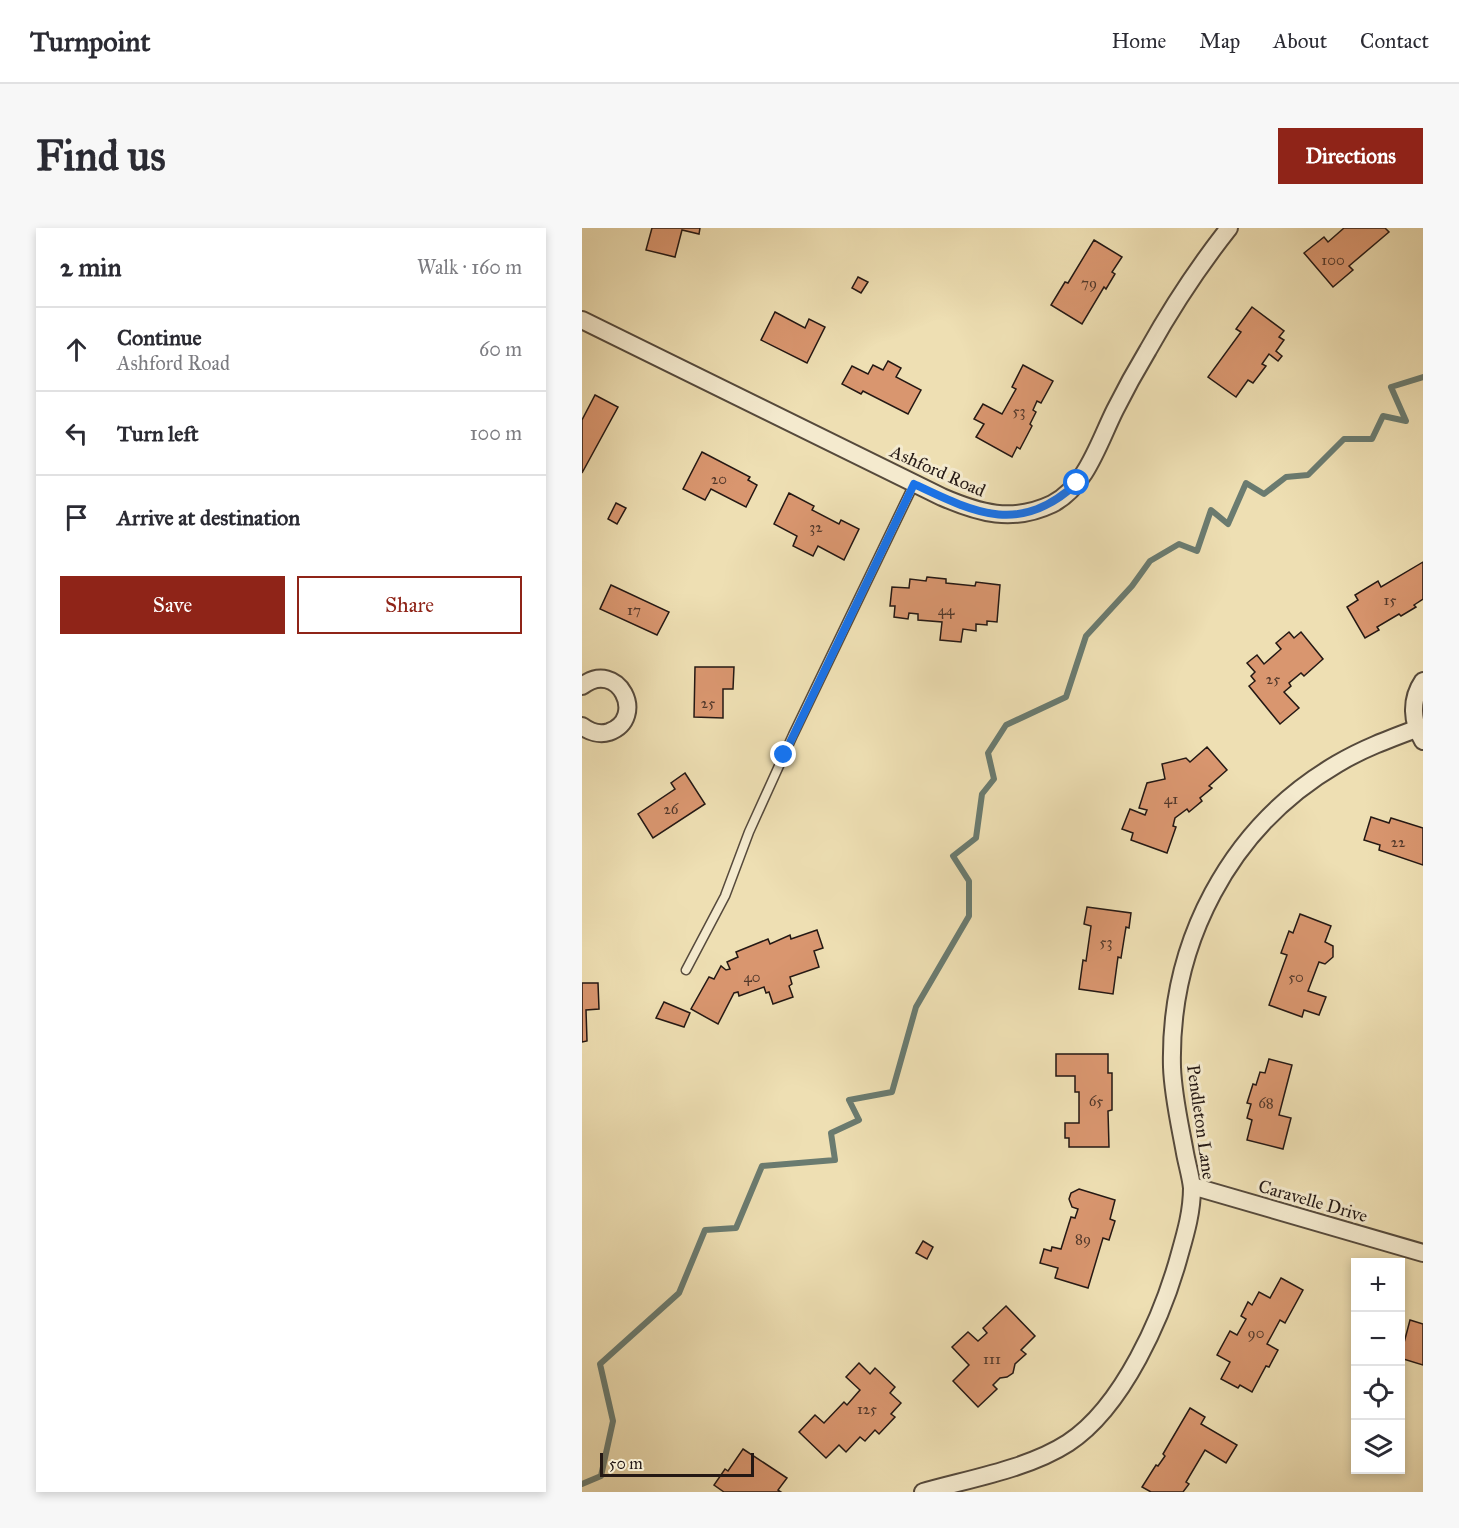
<!DOCTYPE html>
<meta charset="utf-8">
<style>
:root{--surface:#fff;--page:#f7f7f7;--text:#2b2b33;--muted:#7c7c81;--line:#e1e1e2;--accent:#8f2418}
body{margin:0;font-family:"IM FELL Great Primer",serif;background:var(--page);color:var(--text)}
.controls{position:absolute;right:18px;bottom:18px;display:grid;overflow:hidden;border-radius:0px;box-shadow:0 3px 9px #0003}
.controls button{width:54px;height:54px;display:grid;place-items:center;padding:0;border:0;border-bottom:2px solid var(--line);background:var(--surface);color:var(--text);font:30px sans-serif}
.scale{position:absolute;left:18px;bottom:15px;width:154px;box-sizing:border-box;padding-left:6px;border:3px solid #241814;border-top:0;font-size:16px;line-height:21px;white-space:nowrap;color:#241814;-webkit-text-stroke:4px #f4eace;paint-order:stroke}
.stop{position:absolute;width:18px;height:18px;margin:-14px;border:4px solid #1a73e8;border-radius:50%;background:#fff}
.stop.end{background:#1a73e8;border-color:#fff;box-shadow:0 2px 6px #0008}
.list{margin:0;padding:0;list-style:none}
h2{display:flex;justify-content:space-between;align-items:center;height:78px;margin:0;padding:0 24px;font-size:26px}
h2 small{font-size:20px;font-weight:400;color:var(--muted)}
.list li{display:grid;grid-template-columns:39px 1fr auto;gap:18px;align-items:center;box-sizing:border-box;height:84px;padding:0 24px;border-top:2px solid var(--line)}
.list b{display:block;font-size:22px;white-space:nowrap}
.list p{margin:0;font-size:20px;white-space:nowrap;color:var(--muted)}
.list em{font-size:20px;font-style:normal;color:var(--muted)}
.actions{display:flex;gap:12px;padding:18px 24px}
.actions a{flex:1;padding:14px 0;border:2px solid var(--accent);border-radius:0px;text-align:center;font-size:21px;color:var(--accent)}
.actions .main{background:var(--accent);color:#fff}
.icon{flex:none;width:33px;height:33px;fill:none;stroke:currentColor;stroke-width:2;stroke-linecap:round;stroke-linejoin:round}
.map{position:relative;flex:none;width:841px;height:1264px;overflow:hidden;border-radius:0px}
header{display:flex;align-items:center;gap:36px;box-sizing:border-box;height:84px;padding:0 30px;background:var(--surface);border-bottom:2px solid var(--line)}
header strong{font-size:28px}
nav{display:flex;gap:33px;margin-inline-start:auto;font-size:21px}
.intro{display:flex;align-items:center;justify-content:space-between;box-sizing:border-box;height:144px;padding:0 36px}
h1{margin:0;font-size:42px}
.button{padding:15px 27px;border-radius:0px;background:var(--accent);color:#fff;font-size:21px;font-weight:700}
main{display:flex;gap:36px;padding:0 36px}
aside{flex:1;background:var(--surface);border-radius:0px;box-shadow:0 3px 9px #0003}
.map>svg:first-child{display:block}
.lines{fill:none;stroke-linecap:round;stroke-linejoin:round}
.stream{stroke:#6a7b70;stroke-width:6}
.building{fill:#d9966f;stroke:#241814;stroke-width:1.5}
.service-casing{stroke:#564a3c;stroke-width:11}
.minor-casing{stroke:#564a3c;stroke-width:20}
.service{stroke:#f4eace;stroke-width:8}
.minor{stroke:#f4eace;stroke-width:16}
.route{stroke:#1a73e8;stroke-width:8}
.labels{text-anchor:middle;dominant-baseline:central;stroke-width:6;stroke-linejoin:round;paint-order:stroke}
.number-label{font-size:15px;fill:#51382b}
.street-label{font-size:18px;fill:#241814;stroke:#f4eace}
</style>
<header>
<strong>Turnpoint</strong>
<nav><a>Home</a><a>Map</a><a>About</a><a>Contact</a></nav>
</header>
<div class="intro"><h1>Find us</h1><a class="button">Directions</a></div>
<main>
<aside>
<h2>2 min<small>Walk · 160 m</small></h2>
<ul class="list">
<li><svg class="icon" aria-label="ahead" viewBox="0 0 24 24"><path d="M12 20V5M6 11l6-6 6 6"/></svg><div><b>Continue</b><p>Ashford Road</p></div><em>60 m</em></li>
<li><svg class="icon" aria-label="left" viewBox="0 0 24 24"><path d="M17 20v-9H6M10 6l-5 5 5 5"/></svg><div><b>Turn left</b></div><em>100 m</em></li>
<li><svg class="icon" aria-label="arrive" viewBox="0 0 24 24"><path d="M6 21V4h12l-3 4 3 4H6"/></svg><div><b>Arrive at destination</b></div></li>
</ul>
<div class="actions"><a class="main">Save</a><a>Share</a></div>
</aside>
<div class="map">
<svg width="841" height="1264" viewBox="0 0 841 1264">
<rect width="100%" height="100%" fill="#eedfb3"/>
<filter id="stains"><feTurbulence type="fractalNoise" baseFrequency=".00333" numOctaves="4"/><feColorMatrix values="0 0 0 0 .2 0 0 0 0 .09 0 0 0 0 .02 0 0 0 .5 -.17"/></filter>
<radialGradient id="worn" r=".72"><stop offset=".6" stop-color="#630" stop-opacity="0"/><stop offset="1" stop-color="#630" stop-opacity=".3"/></radialGradient>
<g class="lines">
<!-- stream -->
<polyline class="stream" points="0,1256 19,1248 31,1193 18,1136 97,1065 123,1002 154,1000 180,938 253,932 249,905 277,892 267,872 310,864 334,779 387,688 387,653 371,628 394,610 400,566 412,551 406,525 424,497 484,469 504,408 550,358 568,333 597,316 615,323 629,282 646,296 664,255 682,266 704,249 726,247 762,211 790,211 801,188 824,193 809,159 841,149"/>
</g>
<!-- building -->
<g class="building">
<polygon points="70,0 118,0 117,6 100,2 93,29 64,22"/>
<polygon points="762,0 803,0 807,4 767,38 771,42 751,59 722,25 742,9 746,14"/>
<polygon points="512,12 540,29 530,44 533,46 524,61 522,59 500,96 469,77 483,54 486,55"/>
<polygon points="276,49 286,54 279,65 270,60"/>
<polygon points="670,79 702,103 697,109 702,112 694,123 700,128 696,133 687,126 680,136 684,138 671,155 666,152 654,169 626,149 659,104 654,101"/>
<polygon points="193,84 223,100 227,91 243,99 225,135 179,112"/>
<polygon points="306,133 319,140 314,149 339,162 326,186 281,163 279,166 260,156 270,138 286,146 291,137 301,142"/>
<polygon points="441,137 471,153 459,175 455,173 451,182 454,184 448,196 450,198 438,221 435,219 430,229 394,209 402,196 392,191 401,176 420,186 434,161 430,159"/>
<polygon points="13,167 36,179 0,245 0,192"/>
<polygon points="120,224 168,249 166,252 175,257 164,279 129,261 123,272 101,261"/>
<polygon points="207,265 232,278 230,282 257,296 259,292 277,301 262,332 236,318 231,328 211,318 215,308 192,296"/>
<polygon points="34,275 44,280 35,296 26,291"/>
<polygon points="841,334 841,371 832,377 834,379 819,388 817,386 795,399 797,402 783,410 765,379 776,372 773,367 796,353 799,359"/>
<polygon points="345,349 364,351 364,355 393,358 394,354 418,357 415,394 405,393 405,397 394,396 394,403 381,401 379,414 358,412 360,394 336,392 336,386 327,385 326,391 312,389 313,378 308,378 310,359 327,360 328,351 344,353"/>
<polygon points="29,357 87,384 75,407 18,381"/>
<polygon points="707,404 712,410 719,404 741,431 722,448 719,445 707,455 709,458 702,464 717,480 698,496 667,458 673,453 669,448 673,444 665,435 675,427 682,436 699,421 694,415"/>
<polygon points="113,439 152,439 151,461 141,461 141,490 112,489"/>
<polygon points="625,519 645,542 627,558 630,560 618,570 620,573 607,584 605,581 593,590 591,598 594,599 585,625 549,612 551,605 540,601 548,581 563,587 565,582 557,580 565,555 583,551 580,536 604,530 608,534"/>
<polygon points="103,545 123,576 71,610 56,586 93,561 89,555"/>
<polygon points="789,589 807,595 809,590 841,600 841,637 797,622 798,617 782,612"/>
<polygon points="505,679 549,685 547,700 544,699 539,730 536,729 531,766 497,761 501,732 504,733 509,698 502,696"/>
<polygon points="718,686 749,698 743,714 751,718 751,729 743,736 737,734 726,763 744,769 737,787 722,782 720,789 687,777 705,727 699,725 707,703 711,705"/>
<polygon points="235,702 241,720 232,723 237,739 208,749 210,756 207,758 211,769 191,776 187,764 184,765 182,759 157,768 156,764 152,765 136,796 109,781 127,749 132,751 139,738 144,742 148,741 145,734 156,729 154,724 186,711 188,716 208,707 209,711"/>
<polygon points="0,755 16,755 17,781 4,782 5,813 0,814"/>
<polygon points="82,774 108,785 102,799 74,790"/>
<polygon points="474,826 526,826 526,845 530,845 530,882 526,883 527,919 487,919 487,910 483,910 483,895 497,895 497,864 493,864 493,848 474,848"/>
<polygon points="687,831 710,837 697,887 709,890 701,921 665,912 670,892 665,890 669,876 665,875 671,856 674,857 678,844 683,845"/>
<polygon points="497,961 533,972 528,991 533,993 527,1012 521,1010 506,1060 473,1050 476,1040 458,1035 462,1021 469,1023 470,1019 479,1021 489,989 493,990 496,981 490,979 487,971 489,965"/>
<polygon points="341,1013 351,1019 345,1031 334,1025"/>
<polygon points="699,1050 721,1062 703,1095 698,1092 685,1116 696,1122 687,1139 684,1138 670,1164 658,1157 656,1160 639,1151 648,1134 635,1127 648,1103 655,1107 664,1091 659,1088 666,1074 670,1077 677,1064 688,1070"/>
<polygon points="424,1078 453,1108 439,1122 444,1126 433,1136 431,1145 425,1149 418,1150 411,1157 415,1161 396,1179 371,1153 387,1137 370,1119 386,1104 396,1113 405,1105 401,1100"/>
<polygon points="828,1092 841,1096 841,1137 818,1130"/>
<polygon points="277,1135 288,1146 293,1140 313,1159 308,1165 319,1175 309,1186 313,1189 297,1206 293,1202 283,1213 278,1209 264,1224 257,1217 244,1230 217,1204 233,1187 242,1195 262,1174 265,1177 278,1162 264,1149"/>
<polygon points="608,1180 623,1189 619,1196 655,1217 644,1235 623,1222 604,1254 607,1256 601,1264 569,1264 560,1259 574,1237 576,1238 583,1228 581,1226"/>
<polygon points="161,1221 205,1250 196,1262 199,1264 142,1264 132,1257 143,1241 146,1243"/>
</g>
<g class="lines">
<!-- service casing -->
<g class="service-casing">
<polyline id="service" points="104,742 143,668 167,604 211,507 332,256"/>
</g>
<!-- minor casing -->
<g class="minor-casing">
<g id="minor">
<path d="M0 92 360 269C397 285 430 295 470 276 504 259 517 214 533 182 543 162 554 142 566 122 590 79 617 38 647 0"/>
<path d="M841 453C828 472 830 494 841 513"/>
<path d="M0 458C36 430 66 490 27 504 18 507 8 504 0 498"/>
<polyline points="610,958 841,1025"/>
<path d="M341 1264C386 1251 446 1241 486 1215 541 1179 581 1088 598 1025 604 1004 610 983 610 960 609 949 605 936 603 925 598 897 591 868 590 839 587 716 647 599 755 536 780 521 807 511 834 501"/>
</g>
</g>
<!-- service -->
<use href="#service" class="service"/>
<!-- minor -->
<use href="#minor" class="minor"/>
</g>
<g class="lines">
<!-- route -->
<path class="route" d="M202 527 332 256C393 285 438 308 495 255"/>
</g>
<g class="labels">
<!-- number labels -->
<g class="number-label">
<text x="751" y="32">100</text>
<text x="507" y="55">79</text>
<text x="437" y="183">53</text>
<text x="137" y="251">20</text>
<text x="234" y="299">32</text>
<text x="808" y="372">15</text>
<text x="52" y="382">17</text>
<text x="364" y="382">44</text>
<text x="691" y="451">25</text>
<text x="126" y="475">25</text>
<text x="589" y="571">41</text>
<text x="89" y="581">26</text>
<text x="816" y="614">22</text>
<text x="524" y="714">53</text>
<text x="170" y="749">40</text>
<text x="714" y="749">50</text>
<text x="514" y="873">65</text>
<text x="684" y="875">68</text>
<text x="501" y="1011">89</text>
<text x="674" y="1105">90</text>
<text x="410" y="1131">111</text>
<text x="285" y="1181">125</text>
</g>
<!-- street labels -->
<g class="street-label">
<text transform="translate(356 243) rotate(24)">Ashford Road</text>
<text transform="translate(619 894) rotate(82)">Pendleton Lane</text>
<text transform="translate(731 973) rotate(16)">Caravelle Drive</text>
</g>
</g>
<rect width="100%" height="100%" filter="url(#stains)"/>
<rect width="100%" height="100%" fill="url(#worn)"/>
</svg>
<div class="controls">
<button>+</button>
<button>−</button>
<button><svg class="icon" aria-label="locate" viewBox="0 0 24 24"><circle cx="12" cy="12" r="6"/><path d="M12 2v4M12 18v4M2 12h4M18 12h4"/></svg></button>
<button><svg class="icon" aria-label="layers" viewBox="0 0 24 24"><path d="M12 4l9 5-9 5-9-5zM3 14l9 5 9-5"/></svg></button>
</div>
<div class="scale">50 m</div>
<div class="stop" style="left:495px;top:255px"></div>
<div class="stop end" style="left:202px;top:527px"></div>
</div>
</main>
